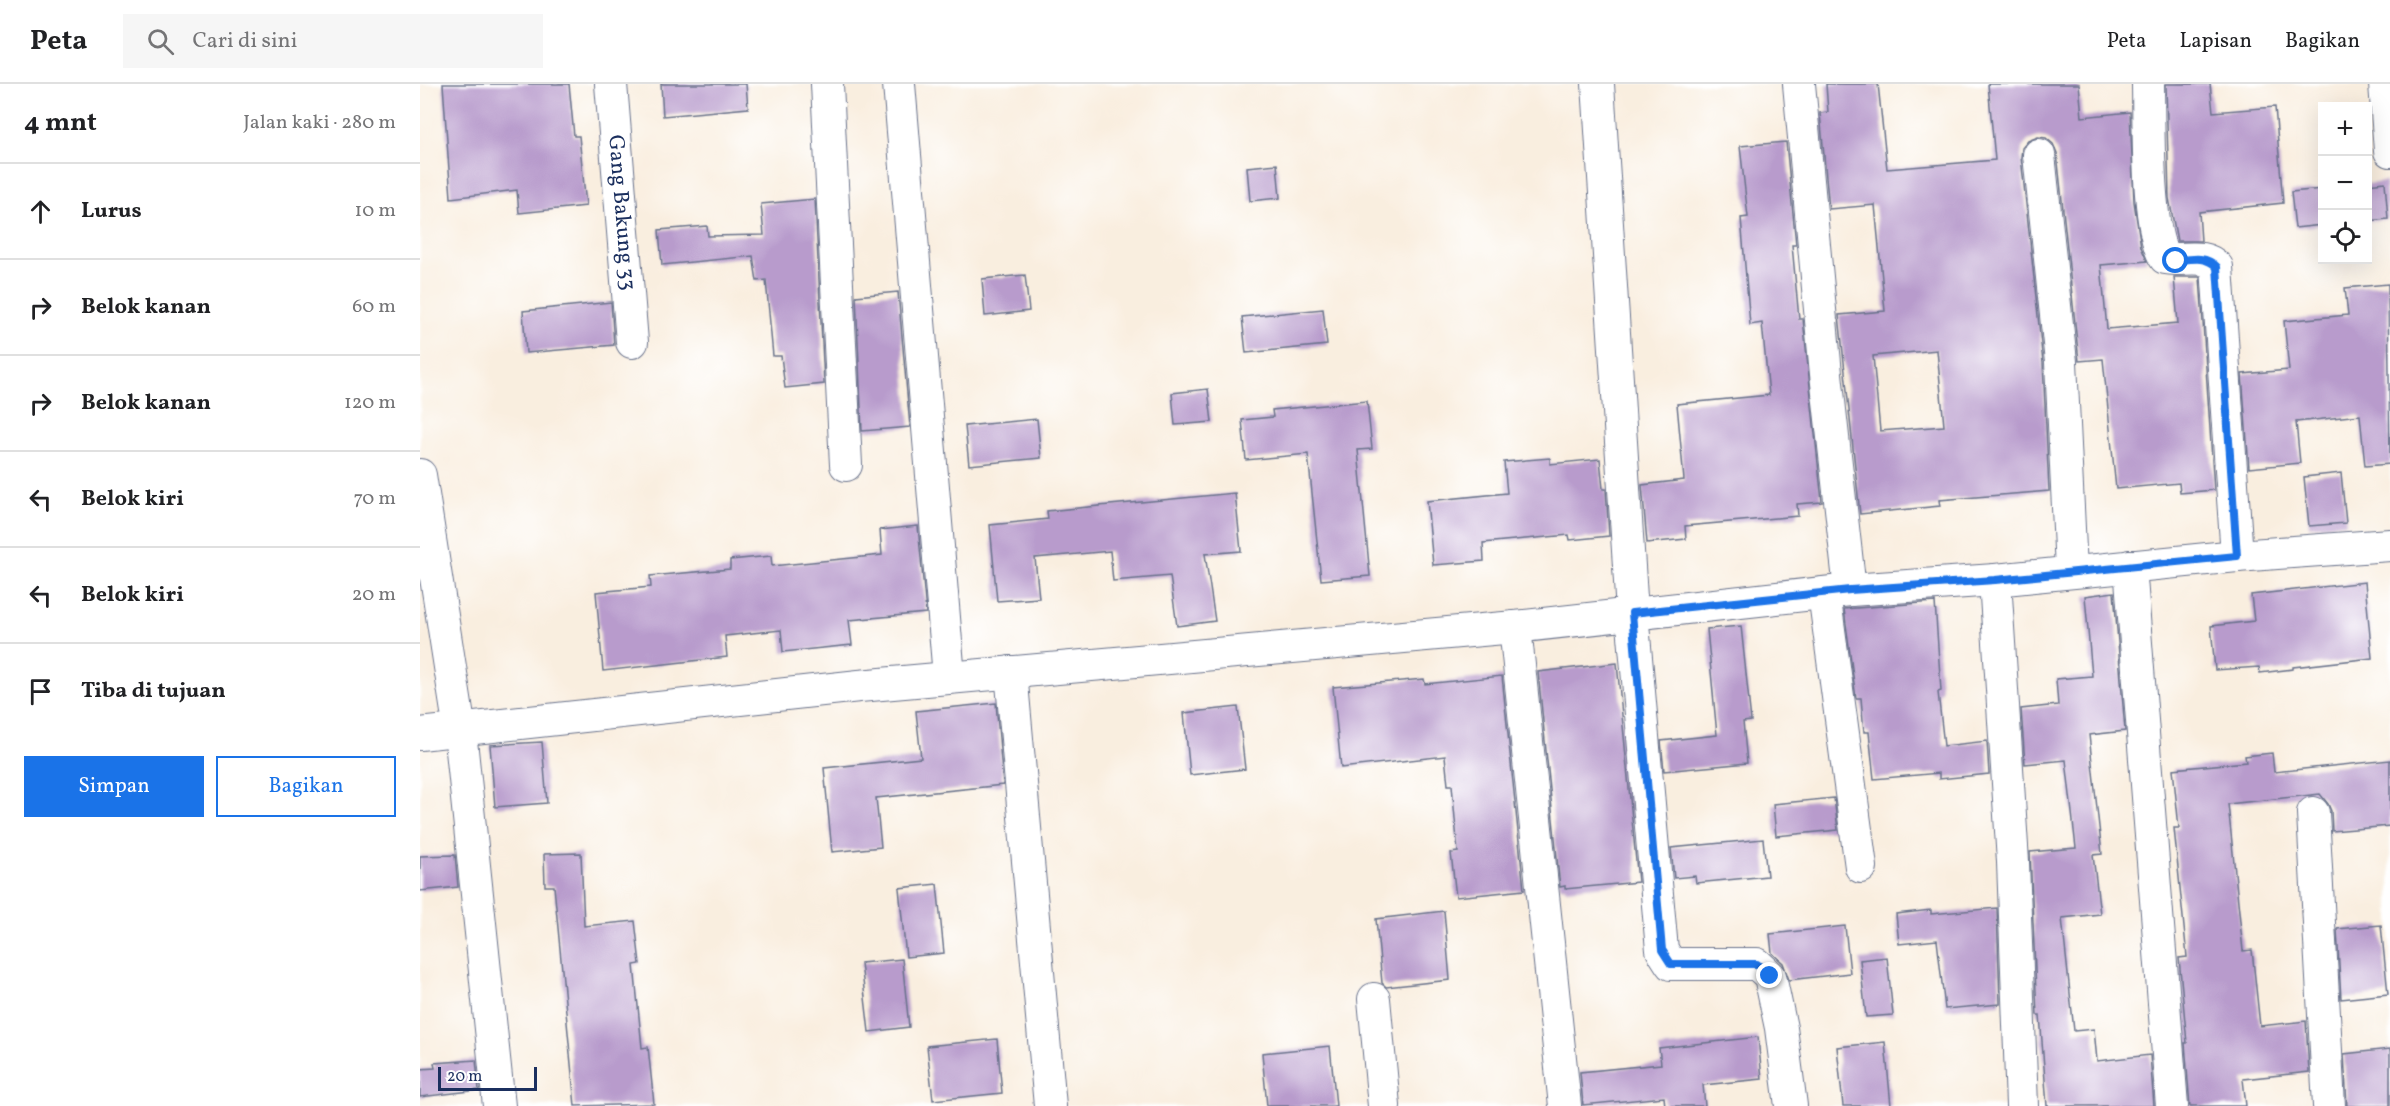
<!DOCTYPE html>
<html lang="id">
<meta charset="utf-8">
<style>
:root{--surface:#fff;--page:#f6f6f6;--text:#202124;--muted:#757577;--line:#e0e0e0;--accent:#1a73e8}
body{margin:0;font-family:Vollkorn,serif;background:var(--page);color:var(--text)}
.controls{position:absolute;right:18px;top:18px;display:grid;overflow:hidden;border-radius:0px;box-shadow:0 6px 24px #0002}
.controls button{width:54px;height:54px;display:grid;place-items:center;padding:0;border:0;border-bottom:2px solid var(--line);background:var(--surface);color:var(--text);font:30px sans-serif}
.scale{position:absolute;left:18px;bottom:15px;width:99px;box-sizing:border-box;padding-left:6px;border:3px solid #1b2f5e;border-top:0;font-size:16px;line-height:21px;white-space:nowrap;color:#1b2f5e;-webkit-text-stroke:4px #fff;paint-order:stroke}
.stop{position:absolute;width:18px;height:18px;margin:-14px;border:4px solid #1a73e8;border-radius:50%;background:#fff}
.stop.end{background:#1a73e8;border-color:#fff;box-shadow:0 2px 6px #0008}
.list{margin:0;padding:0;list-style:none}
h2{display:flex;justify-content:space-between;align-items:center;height:78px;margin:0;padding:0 24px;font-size:26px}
h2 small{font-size:20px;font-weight:400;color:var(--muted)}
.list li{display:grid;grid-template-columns:39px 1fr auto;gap:18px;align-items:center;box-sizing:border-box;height:96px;padding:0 24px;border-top:2px solid var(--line)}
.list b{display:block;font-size:22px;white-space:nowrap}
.list em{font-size:20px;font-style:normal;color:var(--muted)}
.actions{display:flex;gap:12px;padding:18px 24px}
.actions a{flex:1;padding:14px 0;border:2px solid var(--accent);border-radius:0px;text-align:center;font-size:21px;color:var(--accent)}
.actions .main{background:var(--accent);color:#fff}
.icon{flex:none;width:33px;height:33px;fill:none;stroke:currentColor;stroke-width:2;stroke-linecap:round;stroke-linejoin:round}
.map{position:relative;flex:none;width:1970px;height:1022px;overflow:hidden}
header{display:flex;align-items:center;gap:36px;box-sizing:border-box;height:84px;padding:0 30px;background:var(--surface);border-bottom:2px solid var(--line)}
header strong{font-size:28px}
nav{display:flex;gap:33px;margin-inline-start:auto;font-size:21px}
.search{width:420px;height:54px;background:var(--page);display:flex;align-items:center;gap:15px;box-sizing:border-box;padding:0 21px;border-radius:0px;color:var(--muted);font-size:22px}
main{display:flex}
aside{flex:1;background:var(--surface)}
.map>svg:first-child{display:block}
.building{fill:#b89bcc;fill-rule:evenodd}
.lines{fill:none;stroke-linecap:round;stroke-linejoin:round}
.street-casing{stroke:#69728b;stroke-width:34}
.street{stroke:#fff;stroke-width:32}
.route{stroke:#1a73e8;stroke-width:8}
.labels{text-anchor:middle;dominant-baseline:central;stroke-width:6;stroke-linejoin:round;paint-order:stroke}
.street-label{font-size:22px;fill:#1b2f5e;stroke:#fff}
</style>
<header>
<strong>Peta</strong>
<div class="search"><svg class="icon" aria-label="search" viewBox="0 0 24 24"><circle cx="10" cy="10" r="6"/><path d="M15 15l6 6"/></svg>Cari di sini</div>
<nav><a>Peta</a><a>Lapisan</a><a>Bagikan</a></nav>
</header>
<main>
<aside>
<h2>4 mnt<small>Jalan kaki · 280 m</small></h2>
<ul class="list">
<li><svg class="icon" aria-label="ahead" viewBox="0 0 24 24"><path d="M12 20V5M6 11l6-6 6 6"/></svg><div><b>Lurus</b></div><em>10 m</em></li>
<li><svg class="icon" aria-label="right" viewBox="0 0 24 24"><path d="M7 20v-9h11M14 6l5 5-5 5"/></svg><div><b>Belok kanan</b></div><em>60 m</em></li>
<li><svg class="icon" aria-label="right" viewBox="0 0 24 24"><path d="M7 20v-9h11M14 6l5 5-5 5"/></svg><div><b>Belok kanan</b></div><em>120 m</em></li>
<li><svg class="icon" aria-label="left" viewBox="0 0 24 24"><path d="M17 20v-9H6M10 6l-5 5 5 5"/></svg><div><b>Belok kiri</b></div><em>70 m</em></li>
<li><svg class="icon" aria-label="left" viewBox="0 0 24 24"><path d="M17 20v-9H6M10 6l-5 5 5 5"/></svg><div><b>Belok kiri</b></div><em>20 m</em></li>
<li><svg class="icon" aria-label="arrive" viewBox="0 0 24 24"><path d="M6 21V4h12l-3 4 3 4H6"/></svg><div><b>Tiba di tujuan</b></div></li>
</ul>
<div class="actions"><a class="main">Simpan</a><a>Bagikan</a></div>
</aside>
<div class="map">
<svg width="1970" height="1022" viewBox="0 0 1970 1022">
<rect width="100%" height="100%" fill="#fff"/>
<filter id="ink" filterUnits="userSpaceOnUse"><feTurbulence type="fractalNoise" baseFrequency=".0167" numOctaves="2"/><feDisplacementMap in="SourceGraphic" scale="12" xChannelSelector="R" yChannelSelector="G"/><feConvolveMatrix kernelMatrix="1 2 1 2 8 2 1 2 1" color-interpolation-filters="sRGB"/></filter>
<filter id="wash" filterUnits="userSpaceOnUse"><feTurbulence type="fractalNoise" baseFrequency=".008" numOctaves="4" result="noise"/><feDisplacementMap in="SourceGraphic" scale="24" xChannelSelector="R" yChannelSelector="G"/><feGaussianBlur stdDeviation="1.35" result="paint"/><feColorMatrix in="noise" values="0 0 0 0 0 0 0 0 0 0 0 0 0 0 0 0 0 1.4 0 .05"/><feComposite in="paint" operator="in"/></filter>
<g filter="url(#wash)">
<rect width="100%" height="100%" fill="#f9eedf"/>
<g id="blocks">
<!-- building -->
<g class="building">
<polygon points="23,0 149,0 154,52 159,52 166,122 99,129 97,106 31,114"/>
<polygon points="241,0 326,0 328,24 243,32"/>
<path d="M1406 0H1458L1467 85 1575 76 1568 0H1659L1662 33 1710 28 1714 118 1721 163 1727 177 1681 181 1687 245 1758 239 1754 193H1780L1794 406 1760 409 1759 399 1696 405 1683 275 1659 277 1637 69 1633 60 1626 54 1618 53 1608 57 1602 64 1601 73 1623 279 1629 407 1519 416 1520 422 1440 430 1419 231 1465 227 1455 121 1409 125 1400 29 1408 28ZM1517 266 1524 342 1460 347 1453 272Z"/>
<polygon points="1746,0 1790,0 1793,28 1855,23 1863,119 1779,128 1781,157 1757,157 1749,114"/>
<polygon points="1366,58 1376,161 1372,161 1379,235 1383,235 1402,418 1377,420 1378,432 1265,442 1266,455 1227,459 1222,401 1264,396 1257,320 1349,311 1342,239 1330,241 1321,134 1328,133 1320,62"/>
<polygon points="857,80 860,114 830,117 827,83"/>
<polygon points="1965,98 1968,135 1947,137 1947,100"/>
<polygon points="1902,105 1902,141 1875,144 1871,108"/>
<polygon points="395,115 404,300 365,304 361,272 353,272 346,196 337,197 333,172 242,181 239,146 287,142 288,152 344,151 341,120"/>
<polygon points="605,191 609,227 565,232 562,195"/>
<polygon points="1968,200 1970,380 1945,382 1940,331 1876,338 1880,379 1829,384 1822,290 1869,286 1864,237 1928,231 1925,204"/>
<polygon points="478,208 490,343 442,347 436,212"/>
<polygon points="191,218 194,261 106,269 103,227"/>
<polygon points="903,225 907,261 826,269 822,233"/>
<polygon points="788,305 792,338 755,341 752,309"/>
<polygon points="947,317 952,365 938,366 950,492 901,496 888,370 826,376 822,336 853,333 852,326"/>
<polygon points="617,335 621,374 549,381 545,342"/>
<polygon points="1130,374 1130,380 1180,375 1183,405 1186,405 1189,452 1150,456 1149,451 1063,459 1064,477 1013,481 1007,417 1087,409 1084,378"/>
<polygon points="1921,389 1926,439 1889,442 1884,393"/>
<polygon points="815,409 821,467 785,470 795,537 757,542 750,492 693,497 690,467 615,474 619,514 577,517 570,441 628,435 627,427"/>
<polygon points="498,442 506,529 429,536 432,561 363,568 361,546 305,552 307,573 183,587 176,508 231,503 230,492 310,485 310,476 351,472 352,482 462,471 460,446"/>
<polygon points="1945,498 1952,574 1873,583 1873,585 1840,589 1839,583 1795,586 1791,542 1834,537 1831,511"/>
<polygon points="1694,508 1705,647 1669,651 1682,770 1673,771 1680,830 1642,834 1654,947 1674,945 1677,977 1730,971 1734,1022 1627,1022 1620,931 1617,931 1610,768 1656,764 1646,676 1605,680 1601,625 1638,621 1636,595 1672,592 1665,512"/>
<polygon points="1515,518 1521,607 1518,608 1524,662 1567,657 1569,690 1519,695 1519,689 1454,695 1449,648 1444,648 1441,614 1436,614 1424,525"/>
<polygon points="1321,542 1331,637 1323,638 1327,679 1244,687 1241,657 1297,651 1287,545"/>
<polygon points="1197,579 1218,798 1145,805 1145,802 1140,803 1118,588"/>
<polygon points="1082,592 1104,806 1036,813 1031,769 1038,768 1032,701 1028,701 1025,672 921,684 913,603 1004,595 1005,600"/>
<polygon points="576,619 583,701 456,714 461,763 412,768 404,684 501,674 496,627"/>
<polygon points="818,623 825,685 770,691 764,629"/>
<polygon points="122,658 127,719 75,723 70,661"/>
<polygon points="1852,669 1854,688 1970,676 1970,742 1912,747 1911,727 1908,720 1900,710 1808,720 1823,867 1832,866 1840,942 1886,937 1889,988 1823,995 1826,1022 1770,1022 1765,959 1767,959 1759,874 1767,873 1754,744 1759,744 1753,685 1826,678 1825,672"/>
<polygon points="1414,714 1418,746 1356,752 1353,720"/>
<polygon points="1343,755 1347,792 1276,799 1275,792 1254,794 1251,764"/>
<polygon points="161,769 164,842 215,837 220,880 214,881 222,964 228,963 234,1020 155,1022 134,802 125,802 124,770"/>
<polygon points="35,771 38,803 0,807 0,772"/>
<polygon points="517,800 524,869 486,873 479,804"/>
<polygon points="1577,824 1580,920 1525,925 1517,856 1479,860 1476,830 1511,826 1511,830"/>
<polygon points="1024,827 1030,896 966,903 962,899 956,835"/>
<polygon points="1961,841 1968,910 1921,915 1917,845"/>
<polygon points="1425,842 1430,889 1369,896 1363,879 1352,869 1350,850"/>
<polygon points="1467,873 1473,931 1446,933 1440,876"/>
<polygon points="482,875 489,943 449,948 441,879"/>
<polygon points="1338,953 1342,995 1283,1001 1285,1022 1245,1022 1244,1013 1163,1021 1160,988 1241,980 1239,964"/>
<polygon points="577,955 582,1009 513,1016 507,962"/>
<polygon points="1465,958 1471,1022 1423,1022 1417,963"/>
<polygon points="910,962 916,1022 847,1022 842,969"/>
<polygon points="1970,965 1970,1022 1927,1022 1924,970"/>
<polygon points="56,976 59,1006 0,1013 0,985 15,984 14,979"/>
</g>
</g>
</g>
<g filter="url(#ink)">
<use href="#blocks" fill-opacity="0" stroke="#69728b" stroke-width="1.5"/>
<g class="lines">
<!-- street casing -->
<g class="street-casing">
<g id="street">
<path id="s1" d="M191 0 212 258"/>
<polyline points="407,0 426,381"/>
<polyline points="479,0 529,593"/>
<polyline points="1178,0 1212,529 1242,866 1251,880 1337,880 1350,892 1361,944 1371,1022"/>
<polyline points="1379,0 1406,290 1430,506"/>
<path d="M1728 0C1729 39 1726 144 1745 174 1763 178 1783 168 1797 183L1817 472"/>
<polyline points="1965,0 1970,67"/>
<polyline points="1619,71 1641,278 1651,486"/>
<polyline points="0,391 40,647 79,1022"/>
<polyline points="1710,482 1752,1022"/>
<polyline points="1575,496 1593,778 1602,1022"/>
<polyline points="1404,509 1441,783"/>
<polyline points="1095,543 1145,1022"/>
<polyline points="591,588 630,1022"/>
<polyline points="0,650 439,602 1095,543 1430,506 1575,496 1817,472 1970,461"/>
<polyline points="1893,729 1909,1022"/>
<polyline points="954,915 964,1022"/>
</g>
</g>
<!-- street -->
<use href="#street" class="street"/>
</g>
</g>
<g class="lines" filter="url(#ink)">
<!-- route -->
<path class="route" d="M1350 892 1337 880H1251L1242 866 1212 529 1430 506 1575 496 1817 472 1797 183C1786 171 1771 175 1756 177"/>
</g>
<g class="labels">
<!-- street labels -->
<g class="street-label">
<text stroke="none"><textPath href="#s1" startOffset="129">Gang Bakung 33</textPath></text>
</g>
</g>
</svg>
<div class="controls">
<button>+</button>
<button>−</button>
<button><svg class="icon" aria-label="locate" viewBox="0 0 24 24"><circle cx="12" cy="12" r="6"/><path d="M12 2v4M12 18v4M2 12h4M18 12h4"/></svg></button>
</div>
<div class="scale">20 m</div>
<div class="stop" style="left:1756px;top:177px"></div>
<div class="stop end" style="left:1350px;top:892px"></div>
</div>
</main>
